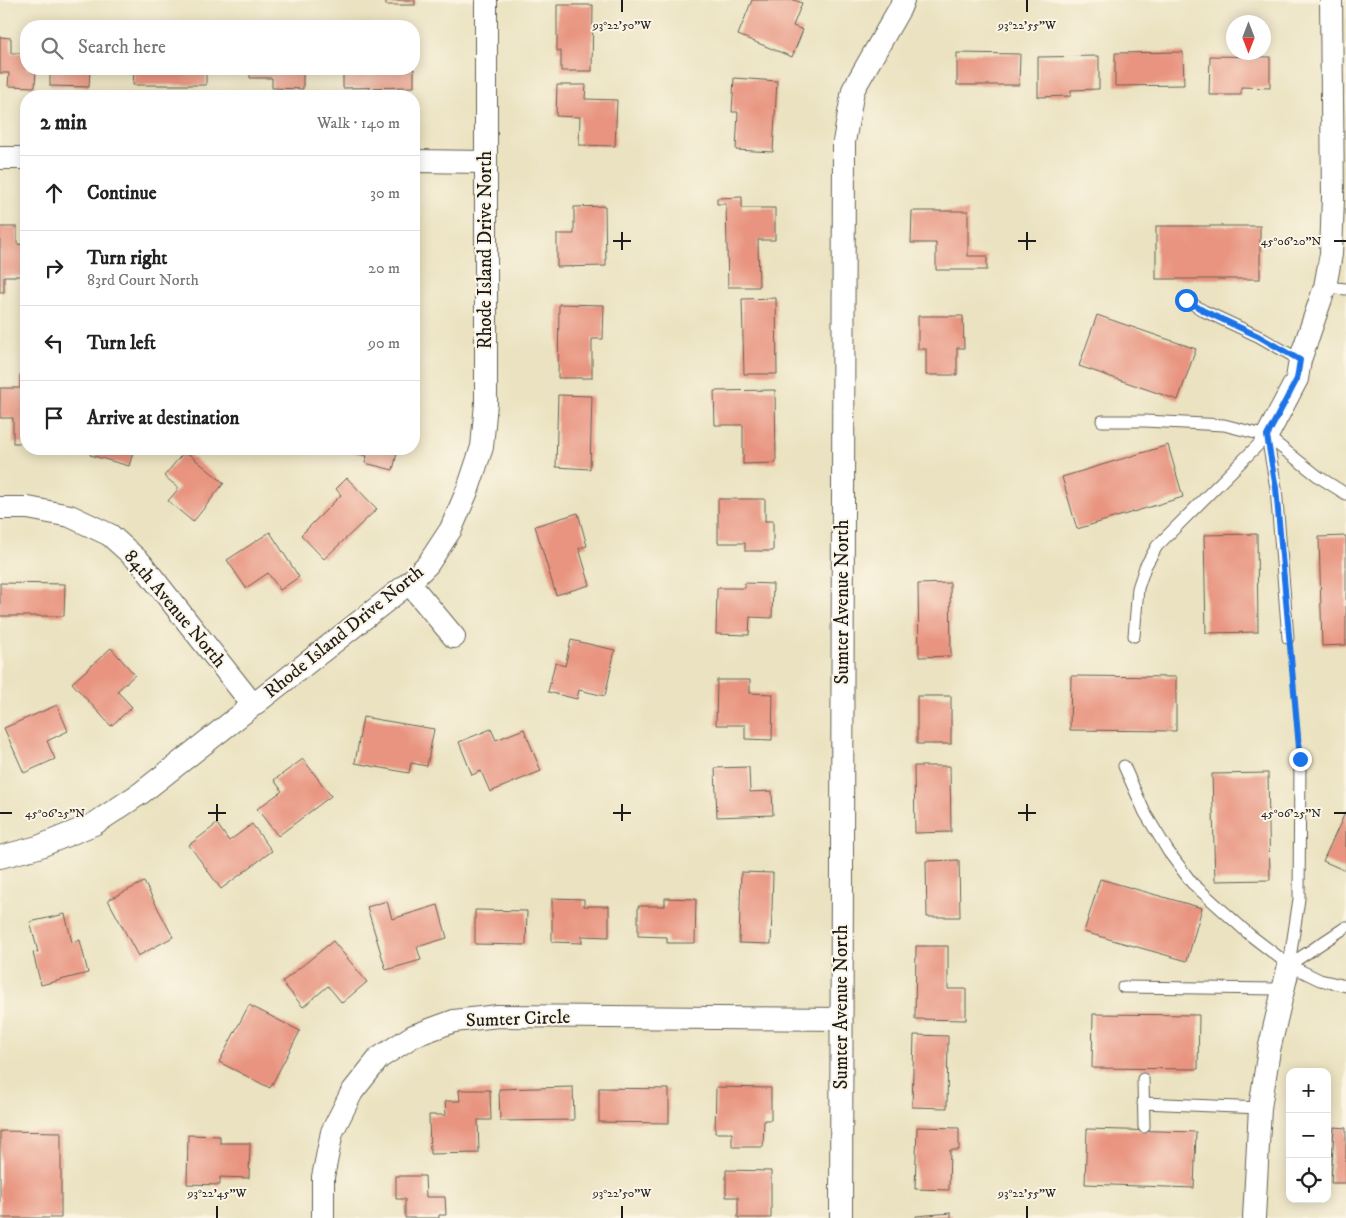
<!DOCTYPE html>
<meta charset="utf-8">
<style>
:root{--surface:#fff;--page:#f2f2f2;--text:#222;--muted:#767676;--line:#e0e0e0}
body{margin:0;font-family:"IM FELL DW Pica",serif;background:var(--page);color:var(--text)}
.controls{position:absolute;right:15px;bottom:15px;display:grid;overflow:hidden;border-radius:10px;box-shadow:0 2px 12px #0003}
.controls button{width:45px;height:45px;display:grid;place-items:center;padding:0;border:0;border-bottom:1px solid var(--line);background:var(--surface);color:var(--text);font:25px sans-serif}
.compass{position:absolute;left:1226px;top:15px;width:45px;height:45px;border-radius:50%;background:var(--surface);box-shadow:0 2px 12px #0003;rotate:180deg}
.stop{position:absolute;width:15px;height:15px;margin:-11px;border:4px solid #1a73e8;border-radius:50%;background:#fff}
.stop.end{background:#1a73e8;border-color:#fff;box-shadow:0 1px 5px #0008}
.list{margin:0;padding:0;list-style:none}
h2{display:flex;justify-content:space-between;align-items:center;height:65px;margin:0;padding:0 20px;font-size:21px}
h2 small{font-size:16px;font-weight:400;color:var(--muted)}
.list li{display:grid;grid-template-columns:32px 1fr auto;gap:15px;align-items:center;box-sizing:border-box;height:75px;padding:0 20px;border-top:1px solid var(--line)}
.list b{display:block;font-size:19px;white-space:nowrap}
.list p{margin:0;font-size:16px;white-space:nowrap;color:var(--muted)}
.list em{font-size:16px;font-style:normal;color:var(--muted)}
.icon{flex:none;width:28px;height:28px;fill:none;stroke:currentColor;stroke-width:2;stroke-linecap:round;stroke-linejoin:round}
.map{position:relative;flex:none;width:1346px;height:1218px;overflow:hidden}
.search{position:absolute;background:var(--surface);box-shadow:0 2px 12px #0003;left:20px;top:20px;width:400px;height:55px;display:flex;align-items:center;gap:12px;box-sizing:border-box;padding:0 18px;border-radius:20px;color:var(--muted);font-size:19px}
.panel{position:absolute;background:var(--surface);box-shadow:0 2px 12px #0003;left:20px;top:90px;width:400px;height:365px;border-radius:20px}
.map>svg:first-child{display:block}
.building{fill:#e89480}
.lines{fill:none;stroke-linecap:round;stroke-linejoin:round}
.lane-casing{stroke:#646155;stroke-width:13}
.street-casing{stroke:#646155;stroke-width:24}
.path{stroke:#646155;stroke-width:3;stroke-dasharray:1 4;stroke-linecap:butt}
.lane{stroke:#fff;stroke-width:11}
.street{stroke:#fff;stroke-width:22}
.route{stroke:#1a73e8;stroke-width:6}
.ticks{fill:none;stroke:#1c1c1c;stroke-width:2}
.labels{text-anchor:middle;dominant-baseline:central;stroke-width:4;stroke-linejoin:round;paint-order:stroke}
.street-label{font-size:19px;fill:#1c1c1c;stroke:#fcf5e5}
.ticks-label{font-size:12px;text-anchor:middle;fill:#1c1c1c;stroke:#fcf5e5;stroke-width:4;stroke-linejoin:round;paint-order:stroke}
</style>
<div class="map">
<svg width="1346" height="1218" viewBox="0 0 1346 1218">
<rect width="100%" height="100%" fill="#fcf5e5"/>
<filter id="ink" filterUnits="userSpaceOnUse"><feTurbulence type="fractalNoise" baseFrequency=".02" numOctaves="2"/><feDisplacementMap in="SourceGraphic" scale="10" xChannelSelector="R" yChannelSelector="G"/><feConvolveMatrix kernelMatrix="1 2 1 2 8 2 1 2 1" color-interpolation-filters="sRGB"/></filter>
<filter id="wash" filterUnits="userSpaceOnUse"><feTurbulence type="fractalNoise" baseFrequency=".0096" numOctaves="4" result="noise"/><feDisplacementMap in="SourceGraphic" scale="20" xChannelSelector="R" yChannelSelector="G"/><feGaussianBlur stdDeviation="1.12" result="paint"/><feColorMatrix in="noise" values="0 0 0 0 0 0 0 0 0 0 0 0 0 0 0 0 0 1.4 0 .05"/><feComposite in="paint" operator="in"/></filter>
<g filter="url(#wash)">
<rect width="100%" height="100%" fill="#eae2c0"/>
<g id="blocks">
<!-- building -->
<g class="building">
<rect x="386" y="0" width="29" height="5"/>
<polygon points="752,0 794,0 802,3 793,26 803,30 792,57 738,35"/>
<polygon points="557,5 593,5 592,71 561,71 561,51 557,51"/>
<polygon points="0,37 11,38 11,53 26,53 26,69 36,69 35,87 8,86 9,73 0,73"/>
<polygon points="1183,52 1184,85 1115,86 1115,53"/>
<polygon points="957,53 1020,54 1019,85 957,85"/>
<polygon points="1099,56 1099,89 1071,90 1071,96 1038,97 1038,57"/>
<polygon points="1210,56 1270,57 1270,88 1241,87 1241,95 1209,95"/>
<polygon points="50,69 90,69 89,87 50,86"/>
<polygon points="134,69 206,69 206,85 133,85"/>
<polygon points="250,69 303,69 303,89 272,88 272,78 250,78"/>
<polygon points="343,69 414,69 414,87 343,88"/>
<polygon points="734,78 777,81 773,152 736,150 738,112 732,112"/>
<polygon points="557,85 586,85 585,99 617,100 615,146 579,145 580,117 556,116"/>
<polygon points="742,197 742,208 775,208 775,240 758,240 759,287 728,287 726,204 717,204 717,198"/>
<polygon points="605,206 606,266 557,267 557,234 574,234 574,207"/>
<polygon points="912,211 968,211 968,256 987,256 987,270 936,270 936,243 911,243"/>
<rect x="1156" y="226" width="104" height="53"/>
<polygon points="0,227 17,227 17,244 26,245 26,276 4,276 4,292 0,292"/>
<polygon points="776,298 777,374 744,374 742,299"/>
<polygon points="559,304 604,305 603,339 592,339 592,378 558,378"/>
<polygon points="1097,315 1196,349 1178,400 1079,366"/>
<polygon points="918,316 963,316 964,348 957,348 957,375 926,375 926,349 918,349"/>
<polygon points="20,375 26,375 26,443 13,443 13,418 0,418 0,388 20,388"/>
<polygon points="775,390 776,463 743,464 743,425 715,425 714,391"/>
<polygon points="558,395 592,396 590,469 556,467"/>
<polygon points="1168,445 1183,497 1077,529 1062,477"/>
<polygon points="92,449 134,449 129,466 90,455"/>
<polygon points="339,449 398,449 393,470 365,463 367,456"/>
<polygon points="185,451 224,483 193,522 168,501 179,488 164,476"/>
<polygon points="347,478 377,509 324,559 301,535 341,495 336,489"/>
<polygon points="718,499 765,499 765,521 773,521 773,551 745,551 745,543 718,543"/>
<polygon points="578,513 587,546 579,548 590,585 556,595 535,526"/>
<polygon points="270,532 299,577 280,590 268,573 246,588 227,560"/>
<polygon points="1257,534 1258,632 1206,633 1204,535"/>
<polygon points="1346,536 1346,645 1322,646 1319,537"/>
<polygon points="0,583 65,584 64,616 0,616"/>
<polygon points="745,583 773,584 772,618 750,617 749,635 716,634 717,588 745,588"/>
<polygon points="950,583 951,656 919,657 918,584"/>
<polygon points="571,640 615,650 605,696 579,690 577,699 548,692 555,663 565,666"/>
<polygon points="111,648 135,675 117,691 132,707 111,726 72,683"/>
<polygon points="1071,676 1176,677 1176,731 1070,730"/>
<polygon points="717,680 750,680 750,693 773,694 772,740 745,739 745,725 716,725"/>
<rect x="917" y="696" width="34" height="48"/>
<polygon points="57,705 68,731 47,741 55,759 24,773 4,728"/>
<polygon points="363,717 434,729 427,766 411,763 409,773 355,763"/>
<polygon points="491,729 496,740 524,729 541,771 490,792 481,771 472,775 459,742"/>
<polygon points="303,759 331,796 278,836 257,809 282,791 274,780"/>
<polygon points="914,766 950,766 951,832 915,833"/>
<polygon points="749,767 750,792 772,791 773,815 717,817 715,768"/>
<polygon points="1268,773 1270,880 1215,881 1212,774"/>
<polygon points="1346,811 1346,871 1323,861"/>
<polygon points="217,824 229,841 252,824 272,851 221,889 189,845"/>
<polygon points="959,860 960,917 927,917 926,861"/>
<polygon points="741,872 773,873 771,944 739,943"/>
<polygon points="1100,879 1202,908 1187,961 1084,932"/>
<polygon points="144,882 173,937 138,956 108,900"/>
<polygon points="552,898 584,899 584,906 609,906 609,937 582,936 582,943 552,942"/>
<polygon points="665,898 696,899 695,943 667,943 667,937 638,936 638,906 665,906"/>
<polygon points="387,901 392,919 438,905 447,938 417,947 421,960 386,970 367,907"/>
<polygon points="475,910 527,911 526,945 475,944"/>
<polygon points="65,914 72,942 80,940 88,973 41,985 33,953 38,952 30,922"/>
<polygon points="333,941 367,982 342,1003 328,986 303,1007 282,982"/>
<polygon points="916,946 948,946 948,989 966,989 966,1020 915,1019"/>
<polygon points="249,1005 300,1031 270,1088 219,1062"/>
<polygon points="1093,1014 1199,1015 1198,1069 1092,1068"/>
<polygon points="914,1035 948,1036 947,1108 912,1107"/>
<polygon points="573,1087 574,1120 500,1121 499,1089"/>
<polygon points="716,1087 771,1088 771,1120 764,1120 763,1147 732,1147 732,1133 715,1133"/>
<polygon points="599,1088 669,1089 669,1123 599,1122"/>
<polygon points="459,1090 490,1090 491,1120 478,1120 479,1153 430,1154 429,1115 446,1115 445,1101 460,1101"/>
<polygon points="917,1127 959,1128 959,1150 950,1150 949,1190 915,1189"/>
<polygon points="1334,1127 1346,1128 1346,1183 1331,1183"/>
<polygon points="1087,1129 1196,1132 1194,1188 1085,1184"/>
<polygon points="0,1131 61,1132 61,1218 0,1218"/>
<polygon points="188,1135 220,1136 220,1143 250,1143 249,1178 220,1177 220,1185 187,1184"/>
<polygon points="726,1170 771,1171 771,1218 738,1218 738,1197 726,1197"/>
<polygon points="396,1176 425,1176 426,1197 445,1197 446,1215 439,1215 439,1218 405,1218 405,1199 396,1199"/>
<polygon points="951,1213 951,1218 916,1218 916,1216"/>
</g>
</g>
</g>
<g filter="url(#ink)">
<use href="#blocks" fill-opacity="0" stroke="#646155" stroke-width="1"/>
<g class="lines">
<!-- lane casing -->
<g class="lane-casing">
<g id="lane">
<polyline points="1325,287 1346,289"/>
<polyline points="1186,300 1204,311 1258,336 1300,360"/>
<polyline points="1102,421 1145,421 1224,425 1267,436 1319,477 1346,494"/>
<polyline points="1267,436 1276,488 1288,638"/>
<polyline points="1134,636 1138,588 1145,567 1157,546 1267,436"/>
<polyline points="1124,766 1145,813 1168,851 1192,883 1250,935 1289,965 1320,980 1346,986"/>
<polyline points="1289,965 1299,899 1300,759"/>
<polyline points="1289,965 1346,927"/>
<polyline points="1123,987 1283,989"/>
<polyline points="1143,1079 1144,1127"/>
<polyline points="1143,1103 1260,1108"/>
</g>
</g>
<!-- street casing -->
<g class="street-casing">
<g id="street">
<polyline points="0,158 26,158"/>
<polyline points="414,161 485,162"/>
<polyline points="1267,436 1297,379 1300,360 1325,287 1331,254 1333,197 1331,0"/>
<polyline points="0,508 28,508 70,516 110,535 141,563 253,705"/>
<polyline points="409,583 454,637"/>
<polyline points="0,857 38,847 94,824 141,793 409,583 428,564 451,529 468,489 482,447 486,403 486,0"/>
<polyline points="323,1218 323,1177 332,1132 352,1092 379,1058 413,1036 454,1021 498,1016 841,1019"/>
<polyline points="841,1218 844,142 853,90 900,8 903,0"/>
<polyline points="1254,1218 1260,1108 1269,1050 1289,965"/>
</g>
</g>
<!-- path -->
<polyline class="path" points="1290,655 1298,743"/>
<!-- lane -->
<use href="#lane" class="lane"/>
<!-- street -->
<use href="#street" class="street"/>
</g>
</g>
<g class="lines" filter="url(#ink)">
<!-- route -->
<polyline class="route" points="1186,300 1204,311 1258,336 1300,360 1297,379 1267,436 1276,488 1300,759"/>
</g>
<!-- ticks -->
<path class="ticks" d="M622 0V12M1027 0V12M622 232V250M1027 232V250M613 241H631M1018 241H1036M1334 241H1346M217 804V821M622 804V821M1027 804V821M0 813H12M208 813H226M613 813H631M1018 813H1036M1334 813H1346M217 1206V1218M622 1206V1218M1027 1206V1218"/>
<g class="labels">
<!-- street labels -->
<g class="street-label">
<text transform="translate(485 250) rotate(-90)">Rhode Island Drive North</text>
<text transform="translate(842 602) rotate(-90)">Sumter Avenue North</text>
<text transform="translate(175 609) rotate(50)">84th Avenue North</text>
<text transform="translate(344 632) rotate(-39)">Rhode Island Drive North</text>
<text transform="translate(841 1007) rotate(-90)">Sumter Avenue North</text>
<text transform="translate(518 1019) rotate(-2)">Sumter Circle</text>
</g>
</g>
<g class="ticks-label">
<text x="622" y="29">93°22'50"W</text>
<text x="1027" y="29">93°22'55"W</text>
<text x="1291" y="245">45°06'20"N</text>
<text x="1291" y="817">45°06'25"N</text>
<text x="55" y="817">45°06'25"N</text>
<text x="217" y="1197">93°22'45"W</text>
<text x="622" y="1197">93°22'50"W</text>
<text x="1027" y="1197">93°22'55"W</text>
</g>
</svg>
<div class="controls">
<button>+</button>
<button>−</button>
<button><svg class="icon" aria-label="locate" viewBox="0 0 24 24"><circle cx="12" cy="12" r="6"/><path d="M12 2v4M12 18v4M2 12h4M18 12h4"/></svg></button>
</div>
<svg class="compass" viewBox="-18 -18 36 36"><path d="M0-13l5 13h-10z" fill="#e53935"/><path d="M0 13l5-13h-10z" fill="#767676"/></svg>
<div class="stop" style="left:1186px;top:300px"></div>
<div class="stop end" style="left:1300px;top:759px"></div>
<div class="search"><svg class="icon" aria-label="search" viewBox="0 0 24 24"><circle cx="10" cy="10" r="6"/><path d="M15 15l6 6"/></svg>Search here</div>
<section class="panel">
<h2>2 min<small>Walk · 140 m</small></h2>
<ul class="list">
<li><svg class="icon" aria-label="ahead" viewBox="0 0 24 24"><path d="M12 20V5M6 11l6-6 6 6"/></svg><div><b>Continue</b></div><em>30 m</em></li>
<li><svg class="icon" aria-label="right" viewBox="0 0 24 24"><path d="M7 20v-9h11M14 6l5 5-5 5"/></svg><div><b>Turn right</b><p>83rd Court North</p></div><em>20 m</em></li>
<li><svg class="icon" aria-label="left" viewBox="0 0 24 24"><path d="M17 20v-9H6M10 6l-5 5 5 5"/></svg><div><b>Turn left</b></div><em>90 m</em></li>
<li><svg class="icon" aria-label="arrive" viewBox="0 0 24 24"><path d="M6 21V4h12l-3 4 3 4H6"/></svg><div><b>Arrive at destination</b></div></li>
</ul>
</section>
</div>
